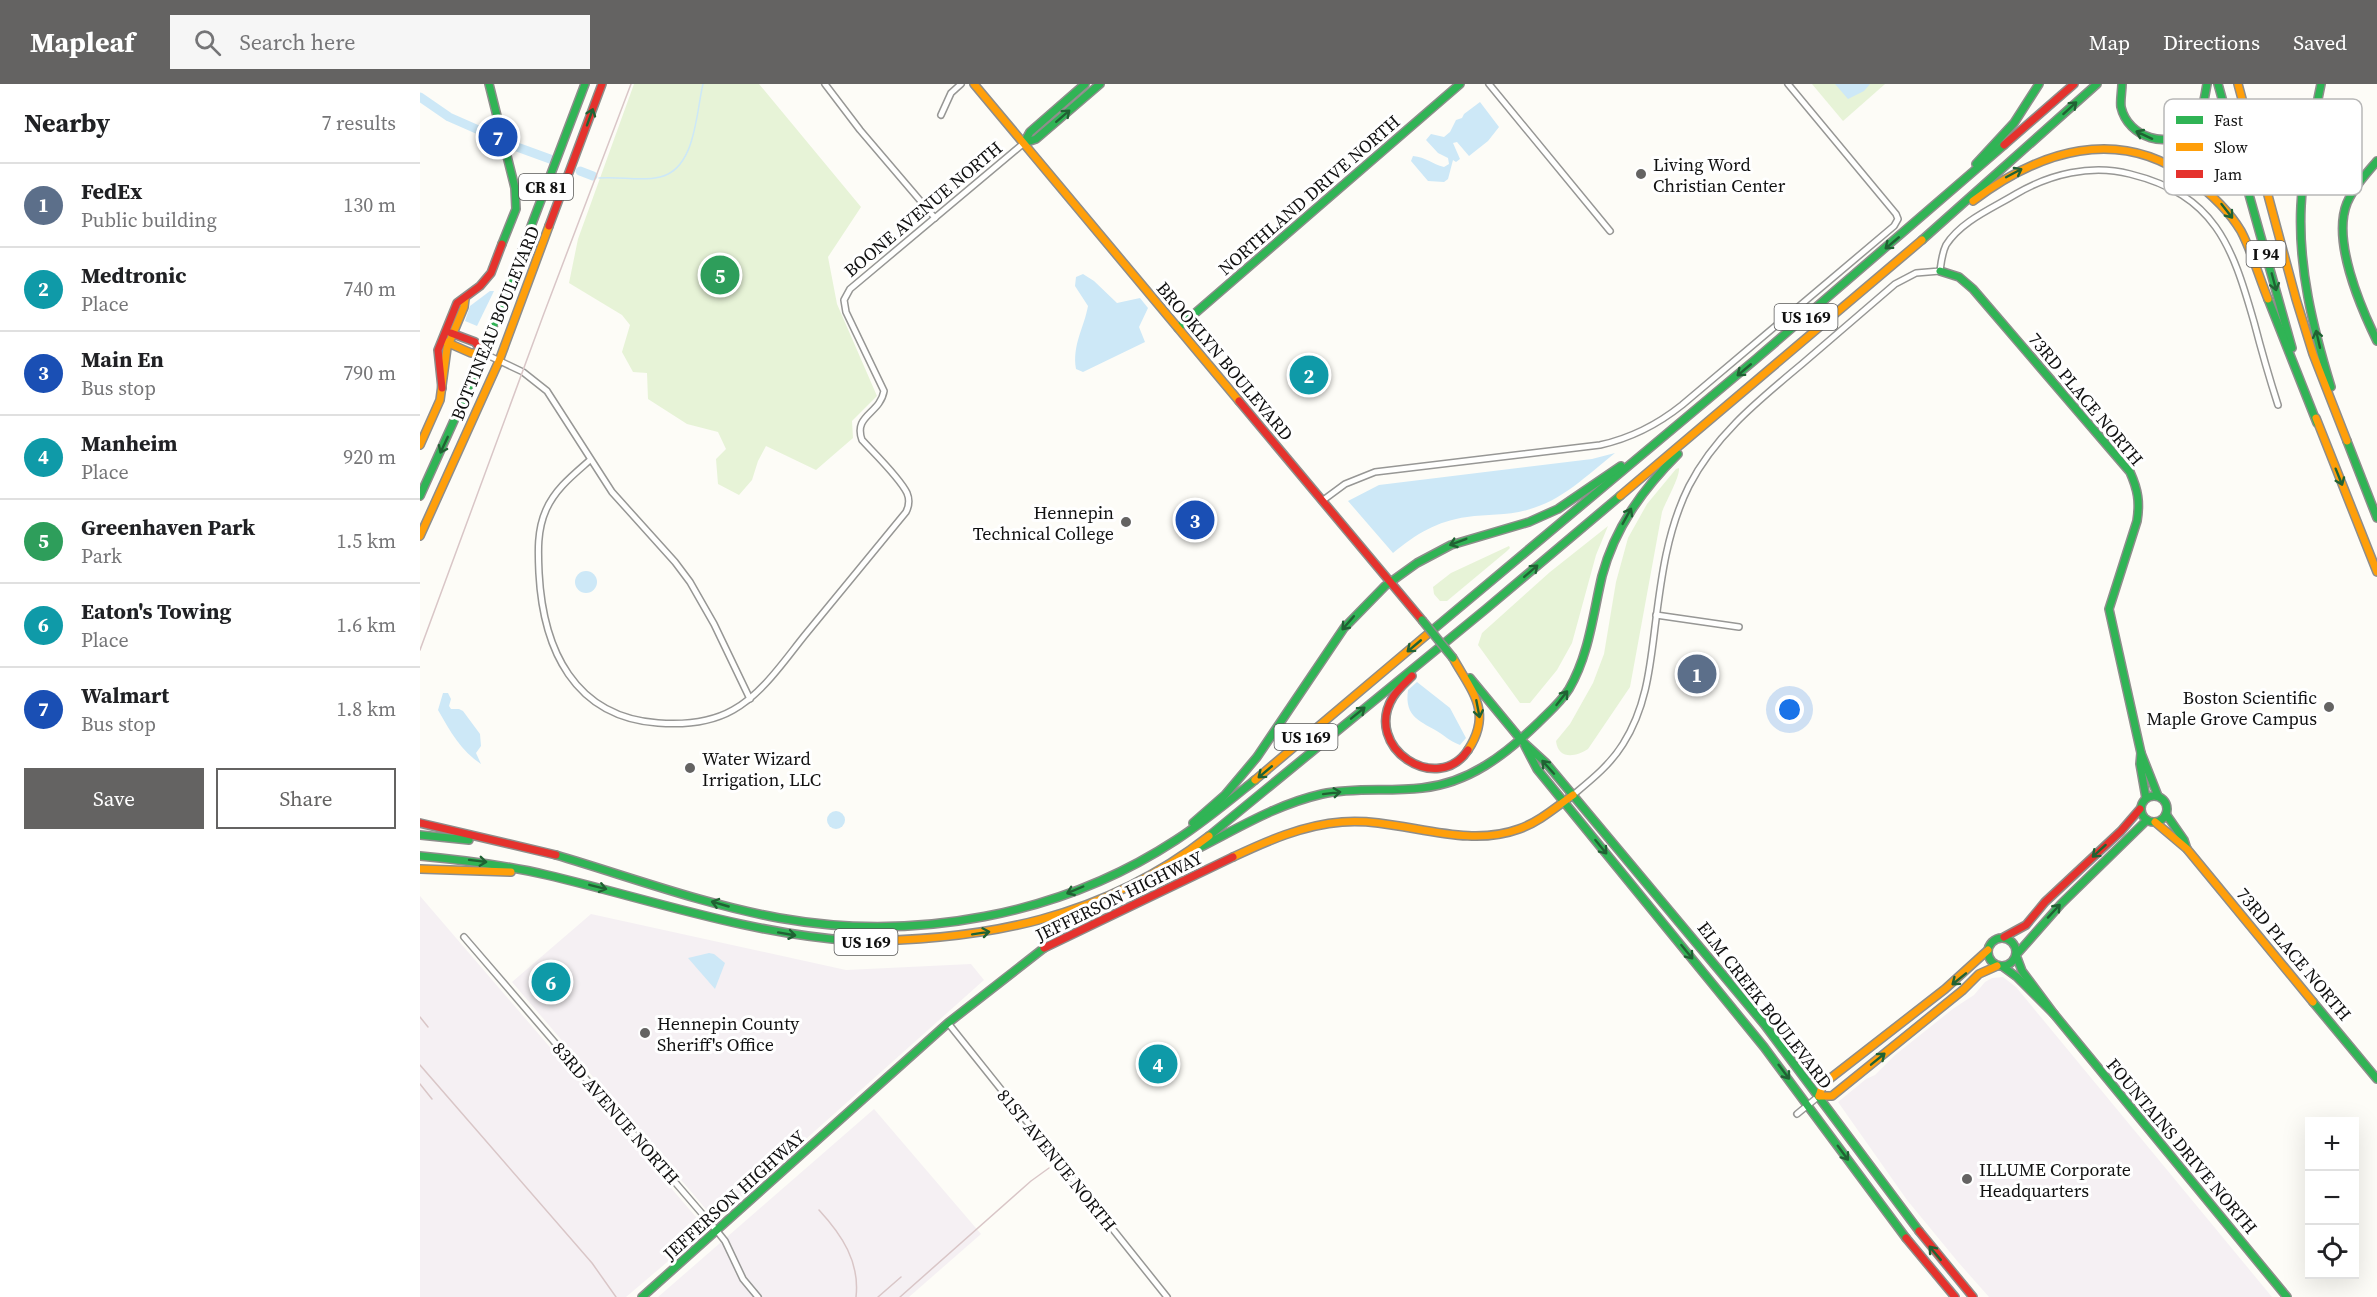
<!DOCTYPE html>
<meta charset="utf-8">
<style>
:root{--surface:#fff;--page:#f6f6f6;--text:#202124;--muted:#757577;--line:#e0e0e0;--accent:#646362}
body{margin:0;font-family:"Source Serif 4",serif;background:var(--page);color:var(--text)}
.controls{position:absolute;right:18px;bottom:18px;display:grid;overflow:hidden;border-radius:0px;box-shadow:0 6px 24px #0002}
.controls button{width:54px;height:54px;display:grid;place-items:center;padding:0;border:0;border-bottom:2px solid var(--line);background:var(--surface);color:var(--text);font:30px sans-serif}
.you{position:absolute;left:1370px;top:626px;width:21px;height:21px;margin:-15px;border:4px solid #fff;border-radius:50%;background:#1a73e8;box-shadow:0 0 0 9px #1a73e833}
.badge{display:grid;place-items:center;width:39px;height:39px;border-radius:50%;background:var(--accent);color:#fff;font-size:20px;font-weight:700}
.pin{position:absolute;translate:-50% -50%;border:3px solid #fff;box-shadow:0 2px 6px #0006}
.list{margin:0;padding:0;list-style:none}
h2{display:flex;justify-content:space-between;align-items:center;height:78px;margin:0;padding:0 24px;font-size:26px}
h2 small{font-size:20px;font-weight:400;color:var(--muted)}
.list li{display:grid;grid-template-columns:39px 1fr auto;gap:18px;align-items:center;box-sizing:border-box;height:84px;padding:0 24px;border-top:2px solid var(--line)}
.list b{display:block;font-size:22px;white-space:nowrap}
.list p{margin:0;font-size:20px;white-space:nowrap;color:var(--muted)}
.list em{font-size:20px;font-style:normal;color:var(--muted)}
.actions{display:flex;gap:12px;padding:18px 24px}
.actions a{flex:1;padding:14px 0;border:2px solid var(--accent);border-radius:0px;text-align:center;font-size:21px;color:var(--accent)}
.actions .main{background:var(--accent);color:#fff}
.icon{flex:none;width:33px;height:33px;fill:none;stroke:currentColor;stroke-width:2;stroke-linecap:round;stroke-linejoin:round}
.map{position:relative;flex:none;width:1957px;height:1213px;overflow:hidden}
header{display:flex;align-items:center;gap:36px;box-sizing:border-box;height:84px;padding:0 30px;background:var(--accent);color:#fff}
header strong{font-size:28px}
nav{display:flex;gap:33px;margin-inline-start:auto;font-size:21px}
.search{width:420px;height:54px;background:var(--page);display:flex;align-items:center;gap:15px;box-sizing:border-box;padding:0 21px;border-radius:0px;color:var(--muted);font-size:22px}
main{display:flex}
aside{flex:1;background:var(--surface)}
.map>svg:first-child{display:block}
.industrial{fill:#f5f0f3}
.green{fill:#e7f3d7}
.water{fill:#cde8f7}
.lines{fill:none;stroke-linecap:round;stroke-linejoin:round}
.stream{stroke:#cde8f7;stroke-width:1.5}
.river{stroke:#cde8f7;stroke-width:9}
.street-casing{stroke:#979795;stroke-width:8}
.fast-casing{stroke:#8e8d8b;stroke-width:10}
.slow-casing{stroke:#8e8d8b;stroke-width:10}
.jam-casing{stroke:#8e8d8b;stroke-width:10}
.street{stroke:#fffffe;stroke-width:5}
.fast{stroke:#30b455;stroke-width:7}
.slow{stroke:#ff9f0a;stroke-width:7}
.jam{stroke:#e5322d;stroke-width:7}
.rail{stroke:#d9c6c7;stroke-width:1.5}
.fast-bridge-casing{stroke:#8e8d8b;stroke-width:10;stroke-linecap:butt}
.fast-bridge{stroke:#30b455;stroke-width:7}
.oneway{stroke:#206233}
.poi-dot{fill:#646362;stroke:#fff;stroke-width:2}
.labels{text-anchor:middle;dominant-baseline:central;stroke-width:6;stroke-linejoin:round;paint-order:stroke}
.shield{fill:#fff;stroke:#585858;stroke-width:1.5}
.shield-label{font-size:16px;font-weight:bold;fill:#111}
.poi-label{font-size:18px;fill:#111;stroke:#fff;text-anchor:start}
.street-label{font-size:18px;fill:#111;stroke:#fff}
.key{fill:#fff;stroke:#b8b8b8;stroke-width:1.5}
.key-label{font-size:16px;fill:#111}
</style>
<header>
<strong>Mapleaf</strong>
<div class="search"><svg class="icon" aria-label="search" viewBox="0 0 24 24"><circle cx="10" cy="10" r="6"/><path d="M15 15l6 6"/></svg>Search here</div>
<nav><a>Map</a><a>Directions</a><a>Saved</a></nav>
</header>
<main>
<aside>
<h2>Nearby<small>7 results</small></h2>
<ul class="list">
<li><span class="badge" style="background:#5c6f8a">1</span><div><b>FedEx</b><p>Public building</p></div><em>130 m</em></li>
<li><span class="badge" style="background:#0f9aa8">2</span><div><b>Medtronic</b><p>Place</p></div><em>740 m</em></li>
<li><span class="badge" style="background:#1a4fb4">3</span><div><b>Main En</b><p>Bus stop</p></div><em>790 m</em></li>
<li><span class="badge" style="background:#0f9aa8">4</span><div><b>Manheim</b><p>Place</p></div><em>920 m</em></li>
<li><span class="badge" style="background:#2e9e5b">5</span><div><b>Greenhaven Park</b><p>Park</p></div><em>1.5 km</em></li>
<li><span class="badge" style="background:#0f9aa8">6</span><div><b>Eaton's Towing</b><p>Place</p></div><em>1.6 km</em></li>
<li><span class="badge" style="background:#1a4fb4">7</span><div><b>Walmart</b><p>Bus stop</p></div><em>1.8 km</em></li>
</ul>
<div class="actions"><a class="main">Save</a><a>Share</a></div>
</aside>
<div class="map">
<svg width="1957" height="1213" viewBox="0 0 1957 1213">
<rect width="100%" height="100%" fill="#fdfcf7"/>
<!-- industrial -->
<g class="industrial">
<polygon points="0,812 282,1140 278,1152 206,1213 0,1213"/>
<polygon points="171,830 426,886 551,880 564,896 301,1131 291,1131 92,898"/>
<polygon points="1583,893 1596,903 1852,1213 1569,1213 1538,1178 1487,1116 1418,1018 1446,995 1455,991 1475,971 1534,924 1554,911 1565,898 1572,894"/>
<polygon points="454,1025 561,1150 489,1213 238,1213"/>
</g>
<!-- green -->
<g class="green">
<polygon points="214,0 339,0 441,123 408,173 417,220 457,312 432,337 433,354 396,386 346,362 338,377 332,396 319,411 298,400 296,375 306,365 298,348 267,340 228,315 227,289 213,288 202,268 210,241 202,231 149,199 158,155"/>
<polygon points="1392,0 1465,0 1423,37"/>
<path d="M1259 384C1260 393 1246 417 1242 428L1210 603 1168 665C1156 673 1138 676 1136 657L1150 640 1173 599 1184 570 1196 498 1208 454 1227 420 1256 385Z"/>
<polygon points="1188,442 1176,471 1152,559 1137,586 1110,619 1100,619 1058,561 1062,549 1130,488"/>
<polygon points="1089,462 1090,464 1087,467 1027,517 1020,517 1014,510 1013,503 1031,489"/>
</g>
<!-- water -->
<g class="water">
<polygon points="1415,0 1450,0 1444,7 1428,15"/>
<path d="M1060 18 1079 43 1068 57 1049 72 1037 58 1033 59 1040 75 1036 78 1033 76 1028 95 1024 98 1008 97 991 77 993 72C1006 73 1012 80 1024 83L1029 80 1028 74 1018 69 1006 56 1011 50 1024 53 1030 48 1036 36 1042 34 1044 30Z"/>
<path d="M663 190 674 197 697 219 720 214 728 224 719 243 725 258 663 288 656 285C652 261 664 244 668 222L655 202 656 193Z"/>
<polygon points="70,207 74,207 57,242 45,237 50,222"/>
<path d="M1195 369C1167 391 1142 417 1107 426 1087 432 1067 430 1047 433 1017 437 996 450 973 469L928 417 959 401 1172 375Z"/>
<circle cx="166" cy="498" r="11"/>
<path d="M997 598 1030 624 1046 654 1040 661C1032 658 1027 654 1020 649 1001 637 984 634 988 606Z"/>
<path d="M23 609H28L31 615 29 622 31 625H39L43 627 60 650 61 662 56 669 61 680C41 667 30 647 18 626Z"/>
<circle cx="416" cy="736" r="9"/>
<polygon points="289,869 294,870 305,879 295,905 268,874"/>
</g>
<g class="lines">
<!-- stream -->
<path class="stream" d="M179 94C200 92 221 98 240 93 276 85 276 28 283 0"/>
<!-- river -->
<g class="river">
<polyline points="0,13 29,33 70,51"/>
<polyline points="97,63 130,75"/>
<polyline points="160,87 173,92"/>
</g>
<!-- street casing -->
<g class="street-casing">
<g id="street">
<polyline points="405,0 440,46 515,134"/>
<polyline points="1069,0 1190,147"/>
<polyline points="521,31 531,9 541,0"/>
<polyline points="63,269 103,288 127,307 192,408 255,478 270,498 294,540 330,615"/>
<path d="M170 376C153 391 135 405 126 426 117 446 118 468 119 489 123 565 154 633 238 639 264 641 290 639 313 626 343 609 364 577 385 551 419 510 452 469 486 428 489 422 490 416 487 409 480 394 454 369 442 356 433 331 460 330 464 307L426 228 424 216 430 205 604 59"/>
<path d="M902 417 925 400 955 388 1180 361C1212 354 1237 341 1262 321L1474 142 1478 135 1476 130 1368 0"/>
<polyline points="1236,531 1319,543"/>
<path d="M1153 711C1171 696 1190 681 1203 660 1226 624 1230 584 1235 543 1241 495 1247 446 1269 402 1295 351 1339 316 1382 280 1413 253 1444 227 1475 200L1496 189 1520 187C1521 179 1522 169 1526 161 1541 137 1573 124 1596 110 1630 90 1671 80 1710 90 1795 111 1812 161 1834 238 1841 265 1849 293 1858 321"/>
<polyline points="44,853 297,1147 305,1157 323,1195 338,1213"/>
<polyline points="528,939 747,1213"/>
<polyline points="1377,1030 1399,1012"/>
</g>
</g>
<!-- fast casing -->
<g class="fast-casing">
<g id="fast">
<polyline points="69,0 95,104 96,125 82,160"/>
<path d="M1702 0C1702 7 1700 16 1701 23 1708 54 1749 67 1771 43 1783 31 1784 16 1787 0"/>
<polyline points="1798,0 1872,264"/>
<path d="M1901 0C1893 40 1883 81 1881 122 1878 184 1893 244 1911 303"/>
<polyline points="604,59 616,55 680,0"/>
<polyline points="604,59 610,48 665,0"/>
<path d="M1957 77C1946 90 1934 103 1927 119 1912 156 1940 222 1957 257"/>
<polyline points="1556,80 1594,39 1619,0"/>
<polyline points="1502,156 1677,0"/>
<path d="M1520 187 1539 193 1553 205 1710 388C1718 406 1720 418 1717 437L1689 525 1721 669 1738 712"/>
<polyline points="1848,215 1897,339"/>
<polyline points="758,244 1040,0"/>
<polyline points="1927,357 1957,434"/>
<polyline points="0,412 55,290 165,0"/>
<polyline points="1009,549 1336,275 1584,61"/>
<polyline points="1050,594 1102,657 1126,679 1344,940 1499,1147"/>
<polyline points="1105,662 1117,685 1344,963 1486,1154"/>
<polyline points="1721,669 1720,680 1726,714"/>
<circle cx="1734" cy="725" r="13"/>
<polyline points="1746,730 1764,756 1767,765"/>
<polyline points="773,739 805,711 837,673 924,544 965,502 997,479 1031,461 1109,438 1138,425 1201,382"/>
<polyline points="0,751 49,756"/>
<polyline points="789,752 1066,525 1200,412"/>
<path d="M781 763C820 743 858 720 902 710 935 703 968 708 1002 704 1049 699 1085 671 1118 639 1129 628 1141 618 1149 605 1169 571 1173 530 1182 492 1195 443 1223 405 1258 370"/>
<path d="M136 771C210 793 283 820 359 834 494 858 640 832 756 756 784 738 809 717 835 696"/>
<path d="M0 772C43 776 85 781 127 791 229 815 328 850 435 857"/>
<circle cx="1582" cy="868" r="14"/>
<polyline points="1582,882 1597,893 1634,930 1867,1213"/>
<polyline points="1893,918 1957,995"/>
<polyline points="1634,930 1602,887 1596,871 1641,820 1727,736"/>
<polyline points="222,1213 528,939 624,864"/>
</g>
</g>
<!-- slow casing -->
<g class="slow-casing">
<g id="slow">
<polyline points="554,0 819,317"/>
<polyline points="1818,0 1876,215 1893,270 1927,357"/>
<path d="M1553 117C1619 67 1698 41 1771 95 1790 109 1809 127 1821 147 1832 168 1839 193 1848 215"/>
<polyline points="26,258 51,269 63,269"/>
<polyline points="1896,334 1957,488"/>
<polyline points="0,361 20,316 27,264 44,223 45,215"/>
<polyline points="1200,412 1502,156"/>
<polyline points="0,452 79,277 129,142"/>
<path d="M1033 574C1052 608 1073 628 1048 666"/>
<polyline points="835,696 1009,549"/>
<polyline points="1735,738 1767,765 1893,918"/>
<path d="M813 773C847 757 883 741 922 738 980 733 1042 766 1099 745 1119 738 1136 723 1153 711"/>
<polyline points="0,785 91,788"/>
<path d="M435 857C565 857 684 834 789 752"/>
<polyline points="1399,1012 1403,1000 1525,905 1568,866"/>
<polyline points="1399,1012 1412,1012 1543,906 1559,890 1577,882"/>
</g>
</g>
<!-- jam casing -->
<g class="jam-casing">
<g id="jam">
<polyline points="1584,61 1654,0"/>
<polyline points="129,142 182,0"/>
<polyline points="31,249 55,258 63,269"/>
<polyline points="22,304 18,266 37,219 60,202 71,189 82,160"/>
<polyline points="819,317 1002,536"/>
<path d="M992 592C985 599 978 605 973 613 942 664 1018 712 1048 666"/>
<polyline points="0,739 136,771"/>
<polyline points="1584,853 1606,841 1625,818 1701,747 1720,725"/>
<polyline points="624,864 813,773"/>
<polyline points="1499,1147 1553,1213"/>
<polyline points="1486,1154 1535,1213"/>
</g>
</g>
<!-- street -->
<use href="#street" class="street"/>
<!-- fast -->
<use href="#fast" class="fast"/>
<!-- slow -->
<use href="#slow" class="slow"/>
<!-- jam -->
<use href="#jam" class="jam"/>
<!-- rail -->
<g class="rail">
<polyline points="0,566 123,232 211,0"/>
<polyline points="0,933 8,943"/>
<polyline points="0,981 172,1179 196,1213"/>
<polyline points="0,1000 12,1015"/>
<path d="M399 1126C422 1151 440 1178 436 1213"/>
<polyline points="458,1213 481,1193"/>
<polyline points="480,1213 611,1097 629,1084"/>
</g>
<!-- fast-bridge casing -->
<g class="fast-bridge-casing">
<polyline id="fast-bridge" points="1002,536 1033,574"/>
</g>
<!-- fast-bridge -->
<use href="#fast-bridge" class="fast-bridge"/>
</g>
<!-- one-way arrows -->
<defs><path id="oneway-shaft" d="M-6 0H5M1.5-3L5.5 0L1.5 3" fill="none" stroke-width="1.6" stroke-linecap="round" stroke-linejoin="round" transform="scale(1.5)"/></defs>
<g class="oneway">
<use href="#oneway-shaft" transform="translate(1650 24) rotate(-42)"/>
<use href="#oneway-shaft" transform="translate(643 32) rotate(-41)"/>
<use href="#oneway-shaft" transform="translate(170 33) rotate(-70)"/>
<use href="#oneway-shaft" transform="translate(1724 51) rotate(-155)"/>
<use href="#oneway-shaft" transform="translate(1594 89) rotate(-28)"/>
<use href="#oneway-shaft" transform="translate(1807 127) rotate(52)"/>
<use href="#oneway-shaft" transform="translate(1472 159) rotate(140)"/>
<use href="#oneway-shaft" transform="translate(1854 198) rotate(75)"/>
<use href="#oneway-shaft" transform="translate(1898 255) rotate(-103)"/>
<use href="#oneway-shaft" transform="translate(1324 286) rotate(140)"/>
<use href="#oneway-shaft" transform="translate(24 361) rotate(115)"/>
<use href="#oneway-shaft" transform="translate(1919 393) rotate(68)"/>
<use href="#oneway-shaft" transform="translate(1207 432) rotate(-61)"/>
<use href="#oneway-shaft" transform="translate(1038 458) rotate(159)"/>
<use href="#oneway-shaft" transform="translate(1111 487) rotate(-41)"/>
<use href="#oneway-shaft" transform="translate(928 539) rotate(131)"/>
<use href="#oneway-shaft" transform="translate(994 562) rotate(140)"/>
<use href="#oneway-shaft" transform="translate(1142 614) rotate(-52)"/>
<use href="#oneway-shaft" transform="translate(1058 625) rotate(79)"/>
<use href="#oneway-shaft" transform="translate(938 629) rotate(-39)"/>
<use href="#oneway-shaft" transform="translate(1128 683) rotate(-132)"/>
<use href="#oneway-shaft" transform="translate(845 688) rotate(140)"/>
<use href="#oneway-shaft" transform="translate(912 709) rotate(-7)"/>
<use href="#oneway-shaft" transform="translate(1181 763) rotate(51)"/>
<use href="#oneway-shaft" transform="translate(1679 767) rotate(138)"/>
<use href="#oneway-shaft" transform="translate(58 777) rotate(7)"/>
<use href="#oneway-shaft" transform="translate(178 803) rotate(14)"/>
<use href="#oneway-shaft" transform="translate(655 806) rotate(157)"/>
<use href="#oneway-shaft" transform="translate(300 820) rotate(-164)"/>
<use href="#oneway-shaft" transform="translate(1634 827) rotate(-47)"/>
<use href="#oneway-shaft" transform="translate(561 849) rotate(-9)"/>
<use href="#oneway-shaft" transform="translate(367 850) rotate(10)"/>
<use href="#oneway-shaft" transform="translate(1267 868) rotate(51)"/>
<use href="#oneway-shaft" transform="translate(1539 895) rotate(141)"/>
<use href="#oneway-shaft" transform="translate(1458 975) rotate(-39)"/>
<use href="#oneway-shaft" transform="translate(1364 988) rotate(53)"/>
<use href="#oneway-shaft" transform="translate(1423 1069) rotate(54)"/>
<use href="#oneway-shaft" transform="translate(1515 1169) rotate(-130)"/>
</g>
<!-- markers -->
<g class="poi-dot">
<circle cx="1221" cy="90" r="6"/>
<circle cx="706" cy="438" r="6"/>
<circle cx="1909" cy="623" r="6"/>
<circle cx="270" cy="684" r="6"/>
<circle cx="225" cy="949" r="6"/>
<circle cx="1547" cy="1095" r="6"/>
</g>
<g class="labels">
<!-- shield labels -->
<g class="shield">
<rect x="99" y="90" width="54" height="26" rx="4.5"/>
<rect x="1826.5" y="157" width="39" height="26" rx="4.5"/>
<rect x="1354.5" y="220" width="63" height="26" rx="4.5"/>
<rect x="854.5" y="640" width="63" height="26" rx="4.5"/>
<rect x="414.5" y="845" width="63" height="26" rx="4.5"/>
</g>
<g class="shield-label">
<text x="126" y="103">CR 81</text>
<text x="1846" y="170">I 94</text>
<text x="1386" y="233">US 169</text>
<text x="886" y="653">US 169</text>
<text x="446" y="858">US 169</text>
</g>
<!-- poi labels -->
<g class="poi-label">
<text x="1233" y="80">Living Word<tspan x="1233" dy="21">Christian Center</tspan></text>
<text x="694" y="428" text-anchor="end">Hennepin<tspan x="694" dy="21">Technical College</tspan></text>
<text x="1897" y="613" text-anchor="end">Boston Scientific<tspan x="1897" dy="21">Maple Grove Campus</tspan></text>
<text x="282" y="674">Water Wizard<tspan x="282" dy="21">Irrigation, LLC</tspan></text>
<text x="237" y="939">Hennepin County<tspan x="237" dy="21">Sheriff's Office</tspan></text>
<text x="1559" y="1085">ILLUME Corporate<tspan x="1559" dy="21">Headquarters</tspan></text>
</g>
<!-- street labels -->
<g class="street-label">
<text transform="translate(889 111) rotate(-41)">NORTHLAND DRIVE NORTH</text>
<text transform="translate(503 125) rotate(-40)">BOONE AVENUE NORTH</text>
<text transform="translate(75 239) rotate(-68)">BOTTINEAU BOULEVARD</text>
<text transform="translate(805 277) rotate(50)">BROOKLYN BOULEVARD</text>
<text transform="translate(1666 315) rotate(50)">73RD PLACE NORTH</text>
<text transform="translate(699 812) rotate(-26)">JEFFERSON HIGHWAY</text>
<text transform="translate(1874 870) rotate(50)">73RD PLACE NORTH</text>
<text transform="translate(1345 921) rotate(52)">ELM CREEK BOULEVARD</text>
<text transform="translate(196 1029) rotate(49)">83RD AVENUE NORTH</text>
<text transform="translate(1762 1062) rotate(50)">FOUNTAINS DRIVE NORTH</text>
<text transform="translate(637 1076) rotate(51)">81ST AVENUE NORTH</text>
<text transform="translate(314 1111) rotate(-42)">JEFFERSON HIGHWAY</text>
</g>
</g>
<!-- legend -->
<rect x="1744" y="15" width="198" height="96" rx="9" class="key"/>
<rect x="1756" y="32" width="27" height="8" fill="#30b455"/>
<rect x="1756" y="59" width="27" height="8" fill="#ff9f0a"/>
<rect x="1756" y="86" width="27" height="8" fill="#e5322d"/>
<g class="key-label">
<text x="1794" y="42">Fast</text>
<text x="1794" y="69">Slow</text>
<text x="1794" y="96">Jam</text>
</g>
</svg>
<div class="controls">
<button>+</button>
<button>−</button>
<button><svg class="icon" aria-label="locate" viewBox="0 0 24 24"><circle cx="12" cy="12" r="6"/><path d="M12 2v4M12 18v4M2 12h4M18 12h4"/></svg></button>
</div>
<div class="you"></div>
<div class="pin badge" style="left:1277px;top:590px;background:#5c6f8a">1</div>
<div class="pin badge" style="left:889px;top:291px;background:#0f9aa8">2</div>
<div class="pin badge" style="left:775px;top:436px;background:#1a4fb4">3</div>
<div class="pin badge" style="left:738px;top:980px;background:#0f9aa8">4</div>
<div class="pin badge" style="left:300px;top:191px;background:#2e9e5b">5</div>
<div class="pin badge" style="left:131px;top:898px;background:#0f9aa8">6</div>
<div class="pin badge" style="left:78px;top:53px;background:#1a4fb4">7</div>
</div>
</main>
